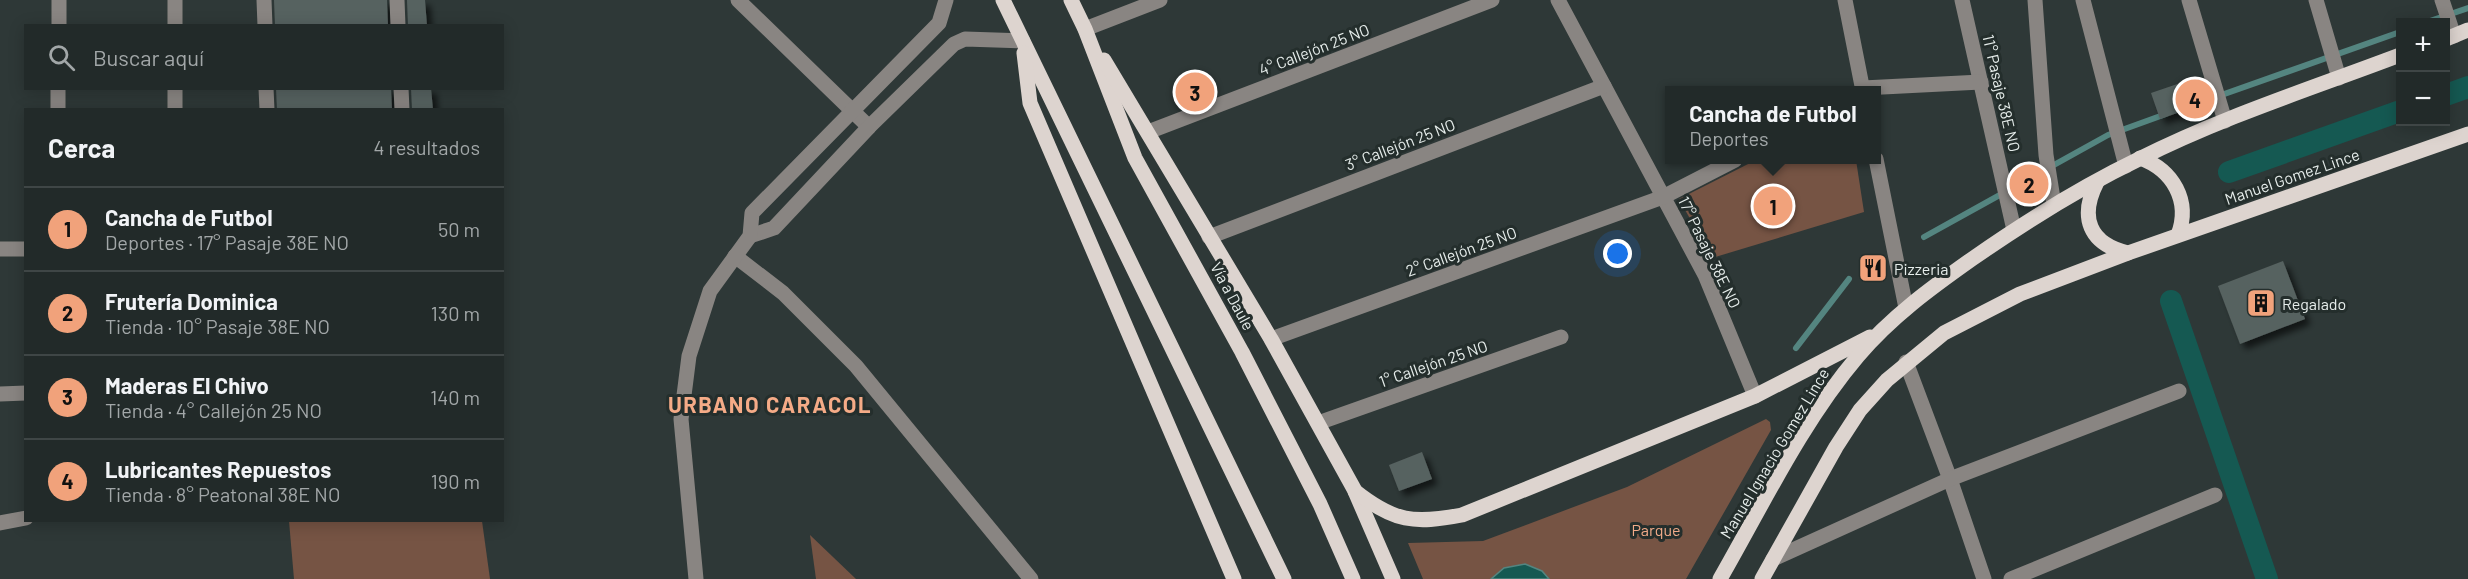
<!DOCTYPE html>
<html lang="es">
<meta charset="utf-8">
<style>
:root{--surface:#222a29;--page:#2e3635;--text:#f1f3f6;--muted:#a2a7a8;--line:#3f4646;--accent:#f1a27b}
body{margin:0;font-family:Barlow,sans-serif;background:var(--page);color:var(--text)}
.controls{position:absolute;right:18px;top:18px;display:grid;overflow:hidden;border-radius:0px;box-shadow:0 3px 15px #0003}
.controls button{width:54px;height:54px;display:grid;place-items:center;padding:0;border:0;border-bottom:2px solid var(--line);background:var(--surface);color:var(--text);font:30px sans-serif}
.you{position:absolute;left:1618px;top:254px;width:21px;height:21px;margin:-15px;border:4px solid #fff;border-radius:50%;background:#1a73e8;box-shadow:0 0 0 9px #1a73e833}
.badge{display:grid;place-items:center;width:39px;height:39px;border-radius:50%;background:var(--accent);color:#111;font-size:20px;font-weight:700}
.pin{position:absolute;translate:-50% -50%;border:3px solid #fff;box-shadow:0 2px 6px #0006}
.popup{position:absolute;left:1665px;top:86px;width:216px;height:78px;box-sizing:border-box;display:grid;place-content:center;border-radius:0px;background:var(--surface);filter:drop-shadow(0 2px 4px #0005);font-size:20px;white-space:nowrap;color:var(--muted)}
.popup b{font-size:22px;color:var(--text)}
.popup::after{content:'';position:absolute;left:50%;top:100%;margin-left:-12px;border:12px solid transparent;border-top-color:var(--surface)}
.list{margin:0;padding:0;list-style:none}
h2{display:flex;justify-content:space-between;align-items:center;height:78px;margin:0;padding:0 24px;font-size:26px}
h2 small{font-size:20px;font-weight:400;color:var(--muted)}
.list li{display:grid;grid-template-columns:39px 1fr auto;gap:18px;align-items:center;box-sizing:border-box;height:84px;padding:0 24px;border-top:2px solid var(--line)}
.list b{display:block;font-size:22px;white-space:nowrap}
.list p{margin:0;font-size:20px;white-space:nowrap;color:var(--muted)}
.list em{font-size:20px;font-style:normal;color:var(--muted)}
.icon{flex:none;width:33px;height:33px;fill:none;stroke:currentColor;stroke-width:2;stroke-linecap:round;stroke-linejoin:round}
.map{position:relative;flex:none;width:2468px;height:579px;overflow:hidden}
.search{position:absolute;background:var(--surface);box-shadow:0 3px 15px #0003;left:24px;top:24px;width:480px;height:66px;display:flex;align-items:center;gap:15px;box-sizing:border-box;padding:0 21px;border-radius:0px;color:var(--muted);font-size:22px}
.panel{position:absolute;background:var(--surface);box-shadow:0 3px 15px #0003;left:24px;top:108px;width:480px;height:414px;border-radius:0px}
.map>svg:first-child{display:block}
.green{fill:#765444}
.water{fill:#155952;stroke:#548580;stroke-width:1.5}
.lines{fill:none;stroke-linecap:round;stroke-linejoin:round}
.stream{stroke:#548580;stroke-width:6}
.canal{stroke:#155952;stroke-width:22}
.building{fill:#576260;filter:url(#shadow)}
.minor{stroke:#898582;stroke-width:15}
.major{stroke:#ddd4cf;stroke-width:15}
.labels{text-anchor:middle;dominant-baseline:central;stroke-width:6;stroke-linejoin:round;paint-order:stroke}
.street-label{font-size:16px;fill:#e6edeb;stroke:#242e2c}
.poi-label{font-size:16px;fill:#e6edeb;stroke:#242e2c;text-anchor:start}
.park-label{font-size:16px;fill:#f2ab89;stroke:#242e2c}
.district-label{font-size:22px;font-weight:bold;letter-spacing:1.5px;fill:#f5ab87;stroke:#242e2c}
</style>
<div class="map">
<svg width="2468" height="579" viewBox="0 0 2468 579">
<defs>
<filter id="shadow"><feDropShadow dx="5.5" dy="5.5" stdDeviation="3" flood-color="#0009"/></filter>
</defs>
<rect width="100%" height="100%" fill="#2e3837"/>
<!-- green -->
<g class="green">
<polygon points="1756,160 1856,160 1864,212 1712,258 1679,199"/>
<polygon points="1766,419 1770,422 1771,430 1686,579 1423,579 1408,543 1483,541 1627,487"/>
<polygon points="289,521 482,521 490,579 294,579"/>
<polygon points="810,535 856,579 816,579"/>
</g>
<!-- water -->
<polygon class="water" points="1525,564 1542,571 1549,579 1491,579 1504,568"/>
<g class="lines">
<!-- stream -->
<g class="stream">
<polyline points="2427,22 2468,8"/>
<polyline points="2196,104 2400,32"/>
<polyline points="1924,237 2108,135 2166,114"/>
<polyline points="1796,348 1849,279"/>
</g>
<!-- canal -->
<g class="canal">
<polyline points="2446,95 2468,87"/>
<polyline points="2229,172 2400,111"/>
<polyline points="2171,301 2267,579"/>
</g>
</g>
<!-- building -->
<g class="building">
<polygon points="274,0 387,0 388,26 275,26"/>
<polygon points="407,0 425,0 427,26 408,26"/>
<polygon points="2195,78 2203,104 2160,119 2151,93"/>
<polygon points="276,88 391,88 392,110 277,110"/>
<polygon points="411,88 431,88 433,110 412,110"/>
<polygon points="2283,261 2305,319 2240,344 2218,286"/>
<polygon points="1422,452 1432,479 1399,491 1389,465"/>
</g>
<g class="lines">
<!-- minor -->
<g class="minor">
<polyline points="175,0 175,26"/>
<polyline points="264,0 265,26"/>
<polyline points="397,0 398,26"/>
<polyline points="738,0 869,127"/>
<polyline points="1558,0 1705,275 1755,396"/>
<polyline points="1845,0 1863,91"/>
<polyline points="1962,0 2014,230"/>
<polyline points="2035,0 2046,155 2054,205"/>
<polyline points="2083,0 2126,166"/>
<polyline points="2189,0 2225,121"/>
<polyline points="2316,0 2339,78"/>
<polyline points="2442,0 2454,36"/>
<polyline points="59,26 59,0"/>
<polyline points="1085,29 1160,0"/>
<polyline points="175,88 175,110"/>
<polyline points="266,88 267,110"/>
<polyline points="401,88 402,110"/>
<polyline points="1863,88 1981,82"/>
<polyline points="58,110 58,88"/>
<polyline points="1148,132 1492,0"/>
<polyline points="1876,159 1906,308"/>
<polyline points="750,236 774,228 869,127 954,44 965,39 1023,41"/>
<polyline points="1209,237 1604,86"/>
<polyline points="0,249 26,249"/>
<polyline points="735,256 783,293 856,366 1031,579"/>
<polyline points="1271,339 1663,197 1735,160"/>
<polyline points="1906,362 1950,479 1984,579"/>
<polyline points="0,394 26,393"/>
<polyline points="1318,423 1561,337"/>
<polyline points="0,523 26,518"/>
<polyline points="1773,559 1950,479 2179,391"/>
<polyline points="696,579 681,419 689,356 710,291 750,236 752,213 939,23 946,0"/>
<polyline points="2011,579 2215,495"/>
</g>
<!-- major -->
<g class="major">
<polyline points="1003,0 1284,579"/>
<polyline points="1071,0 1085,29 1135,158 1242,352 1320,504 1353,579"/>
<polyline points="2446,39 2468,30"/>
<polyline points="1024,53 1030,103 1234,579"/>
<polyline points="1104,60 1271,339 1354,489 1393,579"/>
<path d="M2140 158C2173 170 2191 201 2178 235"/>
<path d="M2097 182C2079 217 2089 244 2128 253"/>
<path d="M1355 491C1394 522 1414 524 1462 515L1755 396 1870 337"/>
<path d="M1720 579C1763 504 1802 422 1858 356 1891 317 1931 288 1972 259 2025 222 2081 187 2139 159 2222 117 2313 88 2400 55"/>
<polyline points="1762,579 1836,447 1860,410 1887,380 1944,333 2020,294 2128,253 2468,134"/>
</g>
</g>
<!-- icons -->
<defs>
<g id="restaurant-square" transform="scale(1.5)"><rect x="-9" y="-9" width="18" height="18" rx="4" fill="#f1a27b" stroke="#242e2c"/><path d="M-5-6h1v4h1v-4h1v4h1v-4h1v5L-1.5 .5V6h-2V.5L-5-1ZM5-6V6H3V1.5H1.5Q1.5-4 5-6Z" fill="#111"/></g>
<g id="building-square" transform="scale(1.5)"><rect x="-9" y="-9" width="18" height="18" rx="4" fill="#f1a27b" stroke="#242e2c"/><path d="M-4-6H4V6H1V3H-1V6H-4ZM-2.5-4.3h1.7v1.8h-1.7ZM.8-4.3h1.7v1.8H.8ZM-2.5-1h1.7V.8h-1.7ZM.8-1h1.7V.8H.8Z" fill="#111"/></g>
</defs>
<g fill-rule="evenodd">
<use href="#restaurant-square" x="1873" y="268"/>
<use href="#building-square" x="2261" y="303"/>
</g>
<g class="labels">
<!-- street labels -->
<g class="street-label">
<text transform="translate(1314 49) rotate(-21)">4° Callejón 25 NO</text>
<text transform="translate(2002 93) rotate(77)">11° Pasaje 38E NO</text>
<text transform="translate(1400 144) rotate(-21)">3° Callejón 25 NO</text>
<text transform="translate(2292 176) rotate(-19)">Manuel Gomez Lince</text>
<text transform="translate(1461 251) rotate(-20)">2° Callejón 25 NO</text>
<text transform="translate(1710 252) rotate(64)">17° Pasaje 38E NO</text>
<text transform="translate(1233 296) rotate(62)">Vía a Daule</text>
<text transform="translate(1433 363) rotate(-19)">1° Callejón 25 NO</text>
<text transform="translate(1774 453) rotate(-59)">Manuel Ignacio Gomez Lince</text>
</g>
<!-- poi labels -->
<g class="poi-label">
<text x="1894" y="268">Pizzeria</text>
<text x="2282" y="303">Regalado</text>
</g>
<!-- park labels -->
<g class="park-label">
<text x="1656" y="529">Parque</text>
</g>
<!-- district labels -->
<g class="district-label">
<text x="770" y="404">URBANO CARACOL</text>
</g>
</g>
</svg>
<div class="controls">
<button>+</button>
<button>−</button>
</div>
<div class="you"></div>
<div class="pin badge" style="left:1773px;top:206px">1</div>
<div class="popup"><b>Cancha de Futbol</b>Deportes</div>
<div class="pin badge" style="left:2029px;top:184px">2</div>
<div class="pin badge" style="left:1195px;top:92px">3</div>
<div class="pin badge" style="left:2195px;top:99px">4</div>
<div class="search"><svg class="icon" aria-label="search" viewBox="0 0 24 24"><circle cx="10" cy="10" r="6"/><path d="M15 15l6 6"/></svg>Buscar aquí</div>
<section class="panel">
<h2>Cerca<small>4 resultados</small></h2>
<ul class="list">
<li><span class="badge">1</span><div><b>Cancha de Futbol</b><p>Deportes · 17° Pasaje 38E NO</p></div><em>50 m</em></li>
<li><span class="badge">2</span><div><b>Frutería Dominica</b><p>Tienda · 10° Pasaje 38E NO</p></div><em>130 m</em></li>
<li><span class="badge">3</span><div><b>Maderas El Chivo</b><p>Tienda · 4° Callejón 25 NO</p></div><em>140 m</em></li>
<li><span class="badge">4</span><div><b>Lubricantes Repuestos</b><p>Tienda · 8° Peatonal 38E NO</p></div><em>190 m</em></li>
</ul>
</section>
</div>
